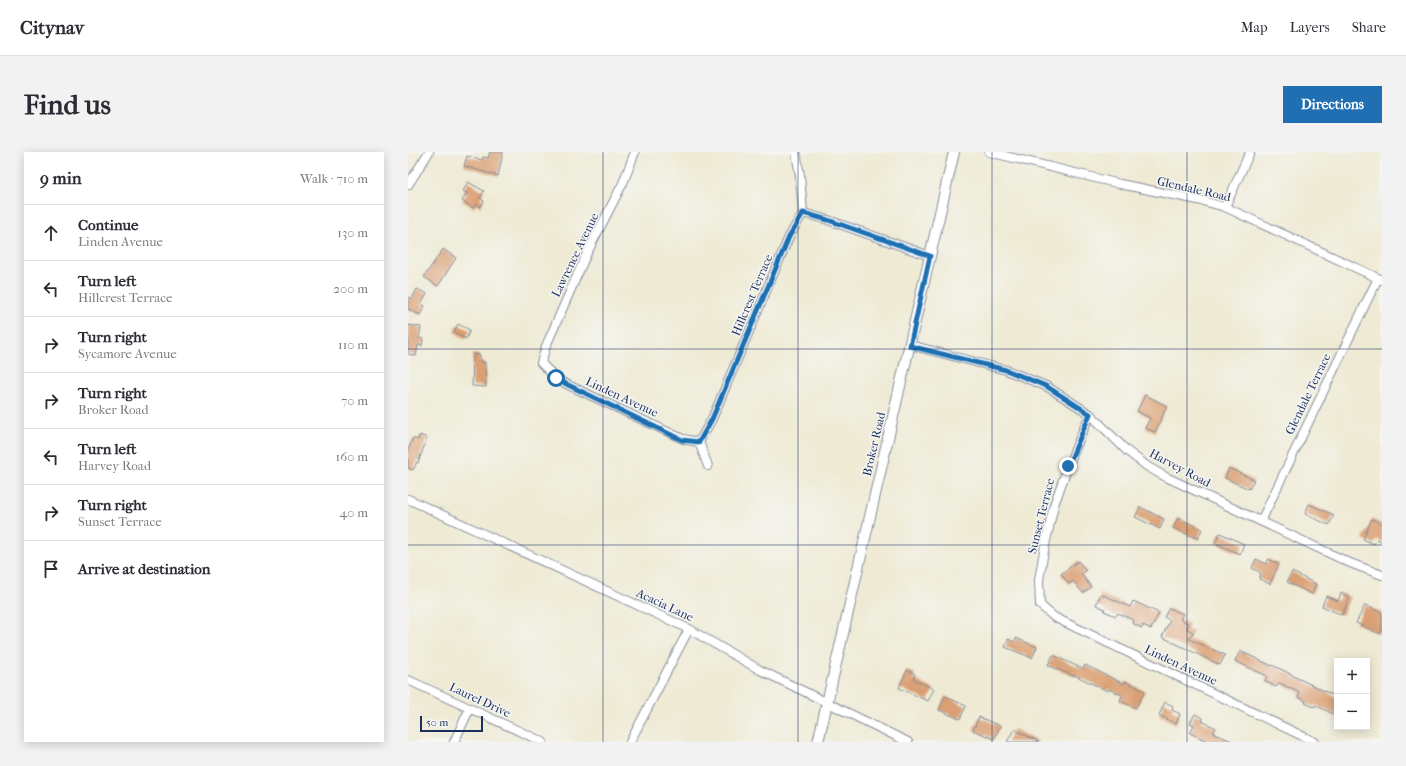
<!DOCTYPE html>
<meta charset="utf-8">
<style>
:root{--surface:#fff;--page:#f2f2f3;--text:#2b2b33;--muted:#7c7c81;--line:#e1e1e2;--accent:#1f6fb2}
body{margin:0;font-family:"IM FELL French Canon",serif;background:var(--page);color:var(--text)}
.controls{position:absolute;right:12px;bottom:12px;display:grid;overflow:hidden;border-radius:0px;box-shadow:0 2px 10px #0003}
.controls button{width:36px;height:36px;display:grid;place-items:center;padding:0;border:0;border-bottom:1px solid var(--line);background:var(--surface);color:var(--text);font:20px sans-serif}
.scale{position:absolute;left:12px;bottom:10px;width:63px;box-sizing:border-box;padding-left:4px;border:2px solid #1b2f5e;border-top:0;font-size:11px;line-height:14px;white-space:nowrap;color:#1b2f5e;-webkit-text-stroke:3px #f6f6f2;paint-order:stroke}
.stop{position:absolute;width:12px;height:12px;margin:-9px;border:3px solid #1f6fb2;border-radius:50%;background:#fff}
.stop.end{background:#1f6fb2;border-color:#fff;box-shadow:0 1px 4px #0008}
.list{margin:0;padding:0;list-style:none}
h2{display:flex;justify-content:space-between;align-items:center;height:52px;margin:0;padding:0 16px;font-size:17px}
h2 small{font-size:13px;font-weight:400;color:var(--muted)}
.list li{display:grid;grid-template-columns:26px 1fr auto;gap:12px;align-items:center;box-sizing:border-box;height:56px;padding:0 16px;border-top:1px solid var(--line)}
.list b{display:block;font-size:15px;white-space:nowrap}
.list p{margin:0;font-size:13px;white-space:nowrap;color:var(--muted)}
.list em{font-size:13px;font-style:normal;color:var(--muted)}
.icon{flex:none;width:22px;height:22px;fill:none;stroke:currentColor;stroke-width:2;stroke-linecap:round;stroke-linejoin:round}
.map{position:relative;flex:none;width:974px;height:590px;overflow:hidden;border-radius:0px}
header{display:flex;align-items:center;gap:24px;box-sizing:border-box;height:56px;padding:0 20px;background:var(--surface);border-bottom:1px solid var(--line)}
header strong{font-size:19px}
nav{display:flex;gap:22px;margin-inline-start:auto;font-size:14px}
.intro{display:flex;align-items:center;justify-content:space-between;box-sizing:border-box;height:96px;padding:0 24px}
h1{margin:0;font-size:28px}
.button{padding:10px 18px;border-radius:0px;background:var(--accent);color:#fff;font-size:14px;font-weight:700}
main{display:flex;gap:24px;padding:0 24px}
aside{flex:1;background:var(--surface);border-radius:0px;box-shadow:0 2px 10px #0003}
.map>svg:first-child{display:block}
.building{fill:#da9f72}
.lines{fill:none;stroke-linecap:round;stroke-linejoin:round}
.minor-casing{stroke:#848c99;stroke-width:10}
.tertiary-casing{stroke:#848c99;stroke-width:12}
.minor{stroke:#fff;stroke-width:8}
.tertiary{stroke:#fff;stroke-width:10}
.route{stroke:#1f6fb2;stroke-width:5}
.grid{fill:none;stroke:#1b2f5e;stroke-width:1;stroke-opacity:0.55}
.labels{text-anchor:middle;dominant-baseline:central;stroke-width:3;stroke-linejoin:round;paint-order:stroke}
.street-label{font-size:12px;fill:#1b2f5e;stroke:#f6f6f2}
</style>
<header>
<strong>Citynav</strong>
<nav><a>Map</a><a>Layers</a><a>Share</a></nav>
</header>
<div class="intro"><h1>Find us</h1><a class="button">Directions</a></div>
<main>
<aside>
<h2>9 min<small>Walk · 710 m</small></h2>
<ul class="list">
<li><svg class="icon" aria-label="ahead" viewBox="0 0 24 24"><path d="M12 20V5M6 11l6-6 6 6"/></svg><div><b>Continue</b><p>Linden Avenue</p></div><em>130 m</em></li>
<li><svg class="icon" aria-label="left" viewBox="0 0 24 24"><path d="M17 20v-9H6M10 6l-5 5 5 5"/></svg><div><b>Turn left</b><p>Hillcrest Terrace</p></div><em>200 m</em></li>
<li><svg class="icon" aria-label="right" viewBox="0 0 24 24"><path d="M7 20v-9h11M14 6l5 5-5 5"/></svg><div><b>Turn right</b><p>Sycamore Avenue</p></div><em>110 m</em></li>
<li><svg class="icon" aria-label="right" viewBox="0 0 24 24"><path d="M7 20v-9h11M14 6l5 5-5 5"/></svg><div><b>Turn right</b><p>Broker Road</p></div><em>70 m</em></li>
<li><svg class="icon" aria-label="left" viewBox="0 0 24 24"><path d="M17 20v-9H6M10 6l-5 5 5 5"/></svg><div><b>Turn left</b><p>Harvey Road</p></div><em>160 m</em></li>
<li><svg class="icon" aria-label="right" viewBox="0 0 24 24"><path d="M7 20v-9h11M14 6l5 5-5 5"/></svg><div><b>Turn right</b><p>Sunset Terrace</p></div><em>40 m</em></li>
<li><svg class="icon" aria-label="arrive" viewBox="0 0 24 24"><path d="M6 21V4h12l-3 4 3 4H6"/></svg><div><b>Arrive at destination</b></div></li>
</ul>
</aside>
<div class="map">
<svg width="974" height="590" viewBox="0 0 974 590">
<rect width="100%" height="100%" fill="#f6f6f2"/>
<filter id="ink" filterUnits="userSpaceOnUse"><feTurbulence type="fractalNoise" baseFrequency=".025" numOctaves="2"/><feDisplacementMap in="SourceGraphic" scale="8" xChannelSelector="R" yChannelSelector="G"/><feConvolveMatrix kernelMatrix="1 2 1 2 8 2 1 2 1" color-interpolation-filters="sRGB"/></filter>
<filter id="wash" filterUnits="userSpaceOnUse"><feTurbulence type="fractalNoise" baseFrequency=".012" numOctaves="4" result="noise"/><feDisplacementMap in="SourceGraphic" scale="16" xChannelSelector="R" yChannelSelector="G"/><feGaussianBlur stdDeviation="0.9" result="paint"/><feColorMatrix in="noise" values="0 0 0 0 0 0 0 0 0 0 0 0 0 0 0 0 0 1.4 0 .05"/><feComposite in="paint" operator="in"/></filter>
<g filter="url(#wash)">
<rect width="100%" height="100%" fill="#eeead4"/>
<g id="blocks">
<!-- building -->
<g class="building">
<polygon points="82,0 95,0 90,24 56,14 59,4 74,8 75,5 80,6"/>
<polygon points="60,30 76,39 72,46 76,49 72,55 68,52 66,56 54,49 59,41 55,39"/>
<polygon points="35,97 48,106 30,134 16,125"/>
<polygon points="9,137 19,142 13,152 17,154 12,163 0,157 0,145 4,147"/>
<polygon points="50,172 62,178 58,187 46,180"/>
<polygon points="0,173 13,175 11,186 15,187 14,194 10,193 8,204 0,202"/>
<polygon points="65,202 72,203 72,210 77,210 78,235 64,234"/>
<polygon points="737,243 759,254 747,280 737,276 742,266 729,259"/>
<polygon points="12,283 19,286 10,311 9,310 5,318 0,316 0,298 5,286 10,288"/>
<polygon points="821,316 846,328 841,337 817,326"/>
<polygon points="901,352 926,363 921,373 897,362"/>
<polygon points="732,355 756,367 752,377 727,365"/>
<polygon points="770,366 794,377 790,387 765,376"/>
<polygon points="964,367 974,372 974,390 969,387 966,392 955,387"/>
<polygon points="812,381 836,392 832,402 807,391"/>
<polygon points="848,407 858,412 860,407 871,412 862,432 851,427 853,421 844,416"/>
<polygon points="670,409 678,419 673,422 683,435 675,441 665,429 661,432 653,422"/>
<polygon points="884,420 908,432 904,442 879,430"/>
<polygon points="933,441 942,445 934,463 914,454 918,444 930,449"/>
<polygon points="693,442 722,455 725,449 751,461 743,477 735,473 734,476 724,471 725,468 710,461 708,464 696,459 697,457 688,453"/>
<polygon points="957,453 974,461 974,477 972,482 948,471"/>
<polygon points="761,456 775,462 772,467 781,472 779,477 785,480 781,487 817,503 812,513 754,485 762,468 756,465"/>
<polygon points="608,486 629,495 624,506 597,495 600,487 606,490"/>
<polygon points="832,499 864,514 864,513 885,523 885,524 929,545 929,564 907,553 906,555 897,551 898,549 890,545 892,541 871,531 868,535 857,529 859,524 827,509"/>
<polygon points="645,503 675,517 677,513 716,532 717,529 737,539 728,556 712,549 714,543 701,537 700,539 666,523 665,524 640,513"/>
<polygon points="499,518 507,522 505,527 526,537 520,549 491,536"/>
<polygon points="537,544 558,554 552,567 531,558"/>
<polygon points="757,550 765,554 764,558 772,562 768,572 751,563"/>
<polygon points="787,562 795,566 794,569 808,576 805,581 826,590 801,590 782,581 786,573 782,571"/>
<polygon points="571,565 592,574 586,587 565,578"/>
<polygon points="606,577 631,590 599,590"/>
</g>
</g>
</g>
<g filter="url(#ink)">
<use href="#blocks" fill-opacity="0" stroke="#848c99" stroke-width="1"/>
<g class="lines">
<!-- minor casing -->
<g class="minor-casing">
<g id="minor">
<polyline points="227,0 215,31 179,101 138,194 133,211 148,226 154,230 275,287 291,290"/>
<polyline points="581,0 712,32 795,49 817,55 974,128"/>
<polyline points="0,33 21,0"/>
<polyline points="817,55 842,0"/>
<polyline points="395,61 420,68 522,104"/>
<polyline points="502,193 598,218 638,234 682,262 719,299 740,315 758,325 942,411 974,423"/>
<polyline points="682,262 660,314 646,353 637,393 631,428 632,453 646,465 652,468 907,590"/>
<polyline points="291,290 304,267 381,85 395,61 392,24 388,0"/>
<polyline points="291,290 300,314"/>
<polyline points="0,347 281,477 352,518 500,590"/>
<polyline points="853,369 970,126"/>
<polyline points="0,528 135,590"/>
<polyline points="46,590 62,556"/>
<polyline points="222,590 281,477"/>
</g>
</g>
<!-- tertiary casing -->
<g class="tertiary-casing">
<polyline id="tertiary" points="410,590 546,0"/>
</g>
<!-- minor -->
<use href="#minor" class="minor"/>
<!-- tertiary -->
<use href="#tertiary" class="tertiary"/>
</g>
</g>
<g class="lines" filter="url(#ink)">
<!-- route -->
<polyline class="route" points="148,226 154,230 274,288 291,290 304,267 381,85 395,61 420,68 522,104 502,194 598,218 638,234 682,262 660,314"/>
</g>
<!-- grid -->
<path class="grid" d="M195 0V590M390 0V590M584 0V590M779 0V590M0 197H974M0 393H974"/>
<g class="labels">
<!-- street labels -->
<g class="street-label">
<text transform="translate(786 37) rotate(13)">Glendale Road</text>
<text transform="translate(167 103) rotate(-64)">Lawrence Avenue</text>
<text transform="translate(344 143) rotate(-67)">Hillcrest Terrace</text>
<text transform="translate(900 242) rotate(-64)">Glendale Terrace</text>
<text transform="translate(214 245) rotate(25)">Linden Avenue</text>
<text transform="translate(466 292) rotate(-77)">Broker Road</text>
<text transform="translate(772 316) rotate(28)">Harvey Road</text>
<text transform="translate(633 364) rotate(-76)">Sunset Terrace</text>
<text transform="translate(257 453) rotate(25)">Acacia Lane</text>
<text transform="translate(773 513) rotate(25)">Linden Avenue</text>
<text transform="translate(72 548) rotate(25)">Laurel Drive</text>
</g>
</g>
</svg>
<div class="controls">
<button>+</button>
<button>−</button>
</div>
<div class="scale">50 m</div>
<div class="stop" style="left:148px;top:226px"></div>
<div class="stop end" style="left:660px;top:314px"></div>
</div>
</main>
